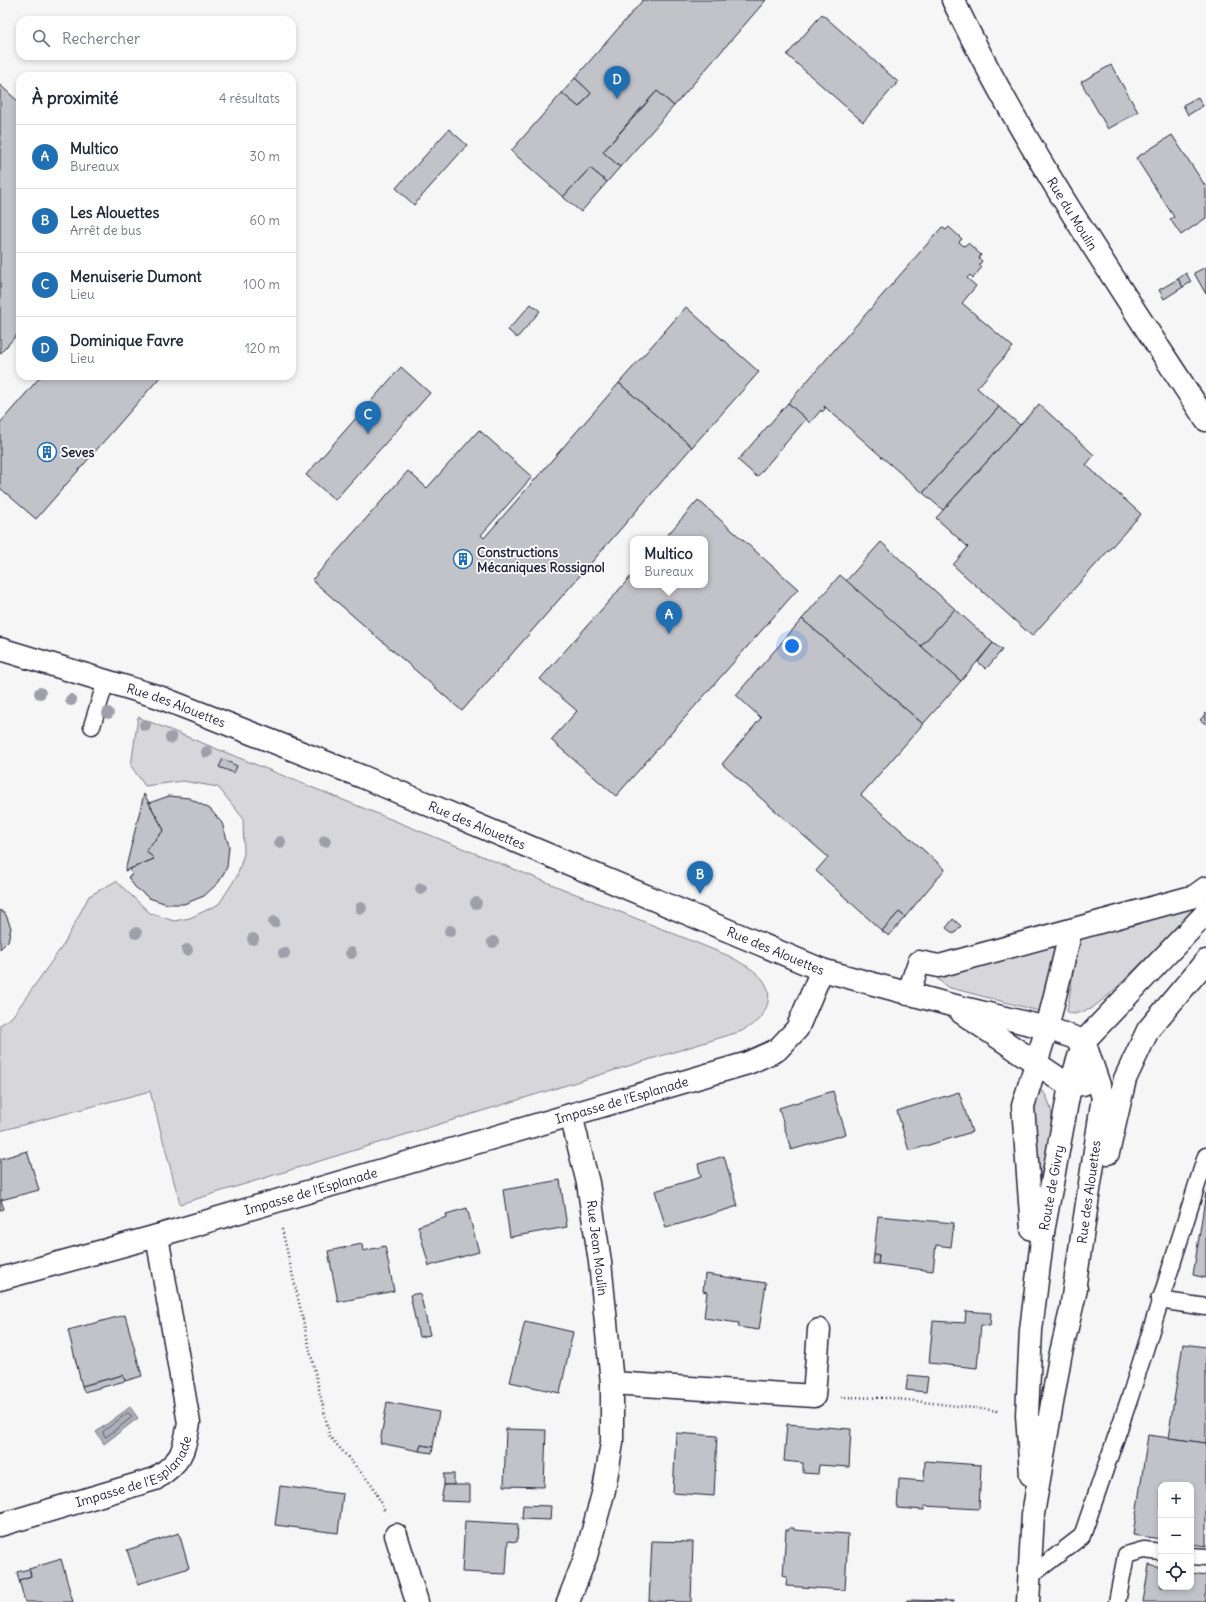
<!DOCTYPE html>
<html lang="fr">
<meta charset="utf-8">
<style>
:root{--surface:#fff;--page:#f2f2f3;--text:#1f2937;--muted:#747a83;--line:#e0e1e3;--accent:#1f6fb2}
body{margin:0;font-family:Delius,sans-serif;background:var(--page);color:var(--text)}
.controls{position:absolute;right:12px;bottom:12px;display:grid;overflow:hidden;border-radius:8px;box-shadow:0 2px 6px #0003}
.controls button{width:36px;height:36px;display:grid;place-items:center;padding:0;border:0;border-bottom:1px solid var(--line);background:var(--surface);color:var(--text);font:20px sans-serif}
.you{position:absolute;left:792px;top:646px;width:14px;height:14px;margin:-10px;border:3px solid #fff;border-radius:50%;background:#1a73e8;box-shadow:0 0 0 6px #1a73e833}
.badge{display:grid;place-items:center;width:26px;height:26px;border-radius:50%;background:var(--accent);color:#fff;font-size:13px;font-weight:700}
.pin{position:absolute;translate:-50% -33px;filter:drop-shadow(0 1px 2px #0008)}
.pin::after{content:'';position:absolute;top:21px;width:14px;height:12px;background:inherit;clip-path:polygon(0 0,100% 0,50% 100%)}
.popup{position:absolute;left:630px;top:536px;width:78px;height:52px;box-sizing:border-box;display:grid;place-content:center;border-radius:8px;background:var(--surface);filter:drop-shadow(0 1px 3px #0005);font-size:13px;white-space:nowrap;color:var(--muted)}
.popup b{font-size:15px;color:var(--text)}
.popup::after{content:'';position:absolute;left:50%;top:100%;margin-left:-8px;border:8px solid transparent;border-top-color:var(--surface)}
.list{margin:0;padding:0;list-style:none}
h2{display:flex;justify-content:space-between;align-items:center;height:52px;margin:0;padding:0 16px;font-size:17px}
h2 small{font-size:13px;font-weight:400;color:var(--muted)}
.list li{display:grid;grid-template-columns:26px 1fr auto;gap:12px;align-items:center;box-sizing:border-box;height:64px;padding:0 16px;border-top:1px solid var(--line)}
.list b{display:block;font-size:15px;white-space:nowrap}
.list p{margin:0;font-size:13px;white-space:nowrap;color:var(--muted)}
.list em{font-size:13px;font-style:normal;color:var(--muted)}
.icon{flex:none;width:22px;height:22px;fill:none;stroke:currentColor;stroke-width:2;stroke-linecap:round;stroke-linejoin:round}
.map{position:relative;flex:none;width:1206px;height:1602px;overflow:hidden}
.search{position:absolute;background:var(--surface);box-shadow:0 2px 6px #0003;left:16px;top:16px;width:280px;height:44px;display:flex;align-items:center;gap:10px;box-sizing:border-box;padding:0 14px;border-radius:12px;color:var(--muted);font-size:15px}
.panel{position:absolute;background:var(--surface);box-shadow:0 2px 6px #0003;left:16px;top:72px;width:280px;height:308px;border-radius:12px}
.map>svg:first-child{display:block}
.green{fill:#d7d7db;stroke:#7c7c8b}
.water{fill:#aeaeb7;stroke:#767685}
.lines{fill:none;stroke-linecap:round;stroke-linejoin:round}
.shore{stroke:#5a5a6d;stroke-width:1}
.building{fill:#c2c2c9;stroke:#22223b}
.lane-casing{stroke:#22223b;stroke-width:19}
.street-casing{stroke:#22223b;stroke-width:25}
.secondary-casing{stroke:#22223b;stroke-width:25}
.path{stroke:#22223b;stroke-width:2.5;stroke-dasharray:1 3;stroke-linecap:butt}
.lane{stroke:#fff;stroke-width:16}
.street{stroke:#fff;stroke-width:22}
.secondary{stroke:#fff;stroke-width:22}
.tree{fill:#9f9faa}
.labels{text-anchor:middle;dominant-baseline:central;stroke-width:3.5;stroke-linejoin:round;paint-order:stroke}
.street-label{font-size:13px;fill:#22223b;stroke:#fff}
.poi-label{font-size:13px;font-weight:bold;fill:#22223b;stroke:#fff;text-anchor:start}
</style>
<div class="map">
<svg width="1206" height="1602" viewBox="0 0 1206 1602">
<rect width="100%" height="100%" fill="#f6f6f7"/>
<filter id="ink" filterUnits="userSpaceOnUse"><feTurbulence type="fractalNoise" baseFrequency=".025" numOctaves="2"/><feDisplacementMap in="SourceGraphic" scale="8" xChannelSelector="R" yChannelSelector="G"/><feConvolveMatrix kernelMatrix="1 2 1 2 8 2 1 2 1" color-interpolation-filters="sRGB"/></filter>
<g filter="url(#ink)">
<!-- green -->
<g class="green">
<path d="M138 717 729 956C748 967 778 980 766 1008 764 1011 763 1016 760 1019 756 1024 747 1027 742 1031L180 1204 150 1091 0 1131V1025L12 1017 64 944 89 896 116 881 150 913 174 921 190 918 219 904 237 876 244 854 243 818 218 787 183 781 145 786 131 766Z"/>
<polygon points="1206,899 1111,993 1091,1009 1074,1014 1067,1012 1079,934"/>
<polygon points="1061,939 1043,1012 947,987 932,974"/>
<path d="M1035 1087C1038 1089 1043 1091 1045 1094 1063 1125 1046 1177 1039 1210L1028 1136Z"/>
</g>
<!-- water -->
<polygon class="water" points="130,1407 138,1418 104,1444 96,1432"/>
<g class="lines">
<!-- shore -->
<polygon class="shore" points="128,1413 132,1416 131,1418 106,1437 104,1436 103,1432"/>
</g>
<!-- building -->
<g class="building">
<polygon points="643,0 766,0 674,106 657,91 633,117 603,152 620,167 607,182 590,168 563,197 511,151 562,93 579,107 591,93 575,78"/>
<polygon points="822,14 898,82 863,122 787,55"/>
<polygon points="1111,65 1138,112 1108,129 1081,82"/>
<polygon points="575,78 591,93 579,107 562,93"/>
<polygon points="0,85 20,103 20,331 0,354"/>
<polygon points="657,91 674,106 620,167 603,152"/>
<polygon points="1198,97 1203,106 1188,115 1183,105"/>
<polygon points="449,129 467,145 414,205 396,188"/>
<polygon points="1172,135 1206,187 1206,218 1181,235 1170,219 1174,217 1136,158"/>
<polygon points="590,168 607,182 581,212 563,197"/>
<polygon points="942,227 946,230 949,227 962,239 959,242 964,246 968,243 981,255 979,258 982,261 979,265 982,267 973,278 970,275 967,278 976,286 962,303 1013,347 977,388 999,407 923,493 824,406 825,409 822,412 821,410 810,423 788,403"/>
<polygon points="1206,267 1206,294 1194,273"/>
<polygon points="1186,273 1191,282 1183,287 1178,279"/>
<polygon points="1178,279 1183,287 1164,299 1159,290"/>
<polygon points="531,304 540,311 517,338 508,330"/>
<polygon points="686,307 759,372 692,447 619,383"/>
<polygon points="401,367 430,393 335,500 306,475"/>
<polygon points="41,376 161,376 36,519 0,488 0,423"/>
<polygon points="619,383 692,447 462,711 312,580 408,471 427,488 479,430 532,477 481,535 484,538"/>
<polygon points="788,403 806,419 757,477 738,460"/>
<polygon points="1039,404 1094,455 1086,465 1141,514 1032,636 953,565 968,547 936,518"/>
<polygon points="999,407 1020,425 943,510 923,493"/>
<polygon points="698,500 798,589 616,796 551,740 577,711 540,679 633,574 633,585 705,585 705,539 664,539"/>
<polygon points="881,542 955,609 921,646 846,581"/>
<polygon points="840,575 961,681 923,724 802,619"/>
<polygon points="955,609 993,643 961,681 921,646"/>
<polygon points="802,619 923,724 861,795 945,869 905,917 899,912 882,931 816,871 828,857 722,764 761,718 736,695"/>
<polygon points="993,643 1002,650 986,669 978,662"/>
<polygon points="1206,713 1206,724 1200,720"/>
<polygon points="223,759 237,766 234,773 219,767"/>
<polygon points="144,794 164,830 146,850 154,859 125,871"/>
<polygon points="169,796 189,798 210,809 222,823 229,846 227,867 219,882 204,896 184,904 167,904 149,898 135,887 128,877 132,875 130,869 154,859 146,850 164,830 149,803"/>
<polygon points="0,910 6,915 11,928 8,941 0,949"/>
<polygon points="899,912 905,917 889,936 882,931"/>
<polygon points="953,919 961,926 954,934 946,928"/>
<polygon points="833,1091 846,1134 791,1150 779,1108"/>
<polygon points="959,1092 972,1132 909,1151 897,1111"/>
<polygon points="27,1151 39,1190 1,1200 4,1209 0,1210 0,1159"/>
<polygon points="724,1156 738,1206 666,1228 655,1191 701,1177 698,1164"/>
<polygon points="560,1180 567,1227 510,1237 503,1190"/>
<polygon points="1206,1193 1206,1278 1193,1275"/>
<polygon points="467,1208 479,1252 429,1266 418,1226 447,1217 446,1214"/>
<polygon points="878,1216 954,1223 951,1247 936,1245 933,1271 878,1264 879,1255 874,1254"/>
<polygon points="362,1244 363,1251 385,1246 394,1291 338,1302 328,1251"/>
<polygon points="874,1254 879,1255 878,1264 873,1264"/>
<polygon points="705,1274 766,1283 759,1330 738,1327 739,1323 704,1318 707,1292 703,1291"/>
<polygon points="420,1293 430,1335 419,1337 410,1295"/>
<polygon points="966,1311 991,1313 990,1326 981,1325 977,1368 929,1363 933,1321 965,1323"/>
<polygon points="125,1315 142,1376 125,1381 123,1375 82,1386 68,1330"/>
<polygon points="525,1321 573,1332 560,1393 510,1382"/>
<polygon points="1183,1344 1206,1347 1206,1443 1168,1438"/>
<polygon points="123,1375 125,1381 84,1392 82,1386"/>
<polygon points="908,1375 928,1377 926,1392 906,1390"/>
<polygon points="387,1402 439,1412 433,1447 421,1445 419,1451 380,1443"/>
<polygon points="787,1424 851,1429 849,1467 819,1465 818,1474 803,1473 803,1463 784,1461"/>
<polygon points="506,1429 546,1430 544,1487 504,1486"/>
<polygon points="676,1433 717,1436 714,1496 673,1493"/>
<polygon points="1148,1435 1206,1443 1206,1546 1191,1544 1191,1485 1161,1485 1161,1539 1133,1535"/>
<polygon points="421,1445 433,1447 432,1453 419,1451"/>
<polygon points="925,1461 981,1465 979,1509 924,1506 924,1510 897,1508 899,1479 924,1481"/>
<rect x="444" y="1474" width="10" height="11"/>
<polygon points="444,1485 470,1485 470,1502 441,1501"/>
<polygon points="280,1486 343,1494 338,1533 275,1525"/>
<polygon points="523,1505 551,1506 550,1520 522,1519"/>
<polygon points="465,1521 518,1524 517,1542 508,1541 506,1574 462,1572"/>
<polygon points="789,1528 794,1528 794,1530 848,1534 845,1590 786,1586 787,1577 783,1576 786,1530 789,1530"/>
<polygon points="179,1533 189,1568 138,1584 127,1550"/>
<polygon points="652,1541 693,1542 691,1602 649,1601"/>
<polygon points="61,1559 73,1602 25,1602 19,1580 31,1576 29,1569"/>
<polygon points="1149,1565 1161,1568 1161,1587 1191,1587 1191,1573 1206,1575 1206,1602 1143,1602"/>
<polygon points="29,1569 31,1576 19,1580 17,1572"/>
<polygon points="907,1600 953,1601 953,1602 906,1602"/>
</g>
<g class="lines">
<!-- lane casing -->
<g class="lane-casing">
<g id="lane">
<polyline points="92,726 106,681"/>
<polyline points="1159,1300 1206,1307"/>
<polyline points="1191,1556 1206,1557"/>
<polyline points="1029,1577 1082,1536 1130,1397 1206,1156"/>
<polyline points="1117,1602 1126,1555 1144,1550 1161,1552"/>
</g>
</g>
<!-- street casing -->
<g class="street-casing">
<g id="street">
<path id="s1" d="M953 0C1024 148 1117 283 1206 420"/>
<polyline points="908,994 919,962 939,966 1195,896 1206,888"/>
<polyline points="1043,1232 1032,1229 1023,1106 1047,1028 1071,930"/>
<path id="s2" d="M0 1279 157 1236 748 1063 777 1050 797 1029 822 970"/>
<polyline points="612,1383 814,1396 819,1330"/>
<path id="s3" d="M0 1525 155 1479C182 1460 183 1455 189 1423L157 1236"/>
<polyline points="396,1535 417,1602"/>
<polyline points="568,1602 586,1556 604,1490 612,1443 612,1383 600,1262 588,1183 571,1115"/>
</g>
</g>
<!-- secondary casing -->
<g class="secondary-casing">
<g id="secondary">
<path id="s4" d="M0 649 159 697 363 777 822 970 951 1005 1047 1028 1084 1041 1103 1097 1072 1303"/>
<polyline points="962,1013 1070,1086 1083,1084"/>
<polyline points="1108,1153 1125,1079 1148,1030 1206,961"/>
<path id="s5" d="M1031 1475 1027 1415 1031 1330 1043 1232 1070 1086 1084 1041 1206 913"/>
<polyline points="1028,1602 1033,1514 1060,1357 1076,1289"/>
</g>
</g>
<!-- path -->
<g class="path">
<polyline points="282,1229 330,1437 373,1486 384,1510"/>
<polyline points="841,1397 890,1398 999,1411"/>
</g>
<!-- lane -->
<use href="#lane" class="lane"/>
<!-- street -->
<use href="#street" class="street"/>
<!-- secondary -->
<use href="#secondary" class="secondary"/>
</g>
<!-- trees -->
<g class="tree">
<circle cx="40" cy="693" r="6"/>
<circle cx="71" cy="700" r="6"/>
<circle cx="108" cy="713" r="6"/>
<circle cx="145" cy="725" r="6"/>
<circle cx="171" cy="738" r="6"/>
<circle cx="207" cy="752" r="6"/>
<circle cx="325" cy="841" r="6"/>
<circle cx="280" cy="842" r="6"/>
<circle cx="421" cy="889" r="6"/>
<circle cx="476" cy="903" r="6"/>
<circle cx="361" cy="908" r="6"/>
<circle cx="274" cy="922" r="6"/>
<circle cx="450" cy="931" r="6"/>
<circle cx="136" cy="933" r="6"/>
<circle cx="253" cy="939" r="6"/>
<circle cx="493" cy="942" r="6"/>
<circle cx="187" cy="950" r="6"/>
<circle cx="284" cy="953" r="6"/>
<circle cx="351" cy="953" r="6"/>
</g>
</g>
<!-- icons -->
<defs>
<g id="building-ring" transform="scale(1)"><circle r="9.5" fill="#fff" stroke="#1f6fb2" stroke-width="1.5"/><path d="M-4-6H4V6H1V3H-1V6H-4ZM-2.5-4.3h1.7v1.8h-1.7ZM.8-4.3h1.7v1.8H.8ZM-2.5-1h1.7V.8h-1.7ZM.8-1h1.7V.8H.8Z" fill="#1f6fb2"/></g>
</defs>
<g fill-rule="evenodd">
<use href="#building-ring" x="47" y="452"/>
<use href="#building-ring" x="463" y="559"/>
</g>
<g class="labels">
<!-- street labels -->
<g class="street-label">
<text stroke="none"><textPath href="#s1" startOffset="245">Rue du Moulin</textPath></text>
<text stroke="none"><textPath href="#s4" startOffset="185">Rue des Alouettes</textPath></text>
<text stroke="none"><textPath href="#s4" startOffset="509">Rue des Alouettes</textPath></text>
<text stroke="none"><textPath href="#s4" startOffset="833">Rue des Alouettes</textPath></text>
<text stroke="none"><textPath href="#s2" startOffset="647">Impasse de l'Esplanade</textPath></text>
<text stroke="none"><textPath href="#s5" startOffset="289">Route de Givry</textPath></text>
<text stroke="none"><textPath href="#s2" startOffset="323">Impasse de l'Esplanade</textPath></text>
<text transform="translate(1089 1192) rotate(-82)">Rue des Alouettes</text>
<text transform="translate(597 1248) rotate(83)">Rue Jean Moulin</text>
<text stroke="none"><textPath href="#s3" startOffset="148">Impasse de l'Esplanade</textPath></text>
</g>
<!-- poi labels -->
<g class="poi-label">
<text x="61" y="452">Seves</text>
<text x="477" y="552">Constructions<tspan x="477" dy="15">Mécaniques Rossignol</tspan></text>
</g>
</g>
</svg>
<div class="controls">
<button>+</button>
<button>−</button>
<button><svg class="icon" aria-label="locate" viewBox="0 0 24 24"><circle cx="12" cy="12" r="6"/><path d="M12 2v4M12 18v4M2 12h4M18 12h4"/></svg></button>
</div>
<div class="you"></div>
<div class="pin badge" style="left:669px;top:634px">A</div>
<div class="popup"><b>Multico</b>Bureaux</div>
<div class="pin badge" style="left:700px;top:894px">B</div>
<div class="pin badge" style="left:368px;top:434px">C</div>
<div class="pin badge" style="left:617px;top:99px">D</div>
<div class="search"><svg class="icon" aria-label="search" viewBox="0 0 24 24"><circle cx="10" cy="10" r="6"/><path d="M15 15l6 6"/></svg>Rechercher</div>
<section class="panel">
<h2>À proximité<small>4 résultats</small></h2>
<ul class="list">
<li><span class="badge">A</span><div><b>Multico</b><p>Bureaux</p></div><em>30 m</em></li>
<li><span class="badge">B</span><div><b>Les Alouettes</b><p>Arrêt de bus</p></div><em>60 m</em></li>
<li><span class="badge">C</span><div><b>Menuiserie Dumont</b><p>Lieu</p></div><em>100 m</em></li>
<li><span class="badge">D</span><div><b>Dominique Favre</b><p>Lieu</p></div><em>120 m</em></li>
</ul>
</section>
</div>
